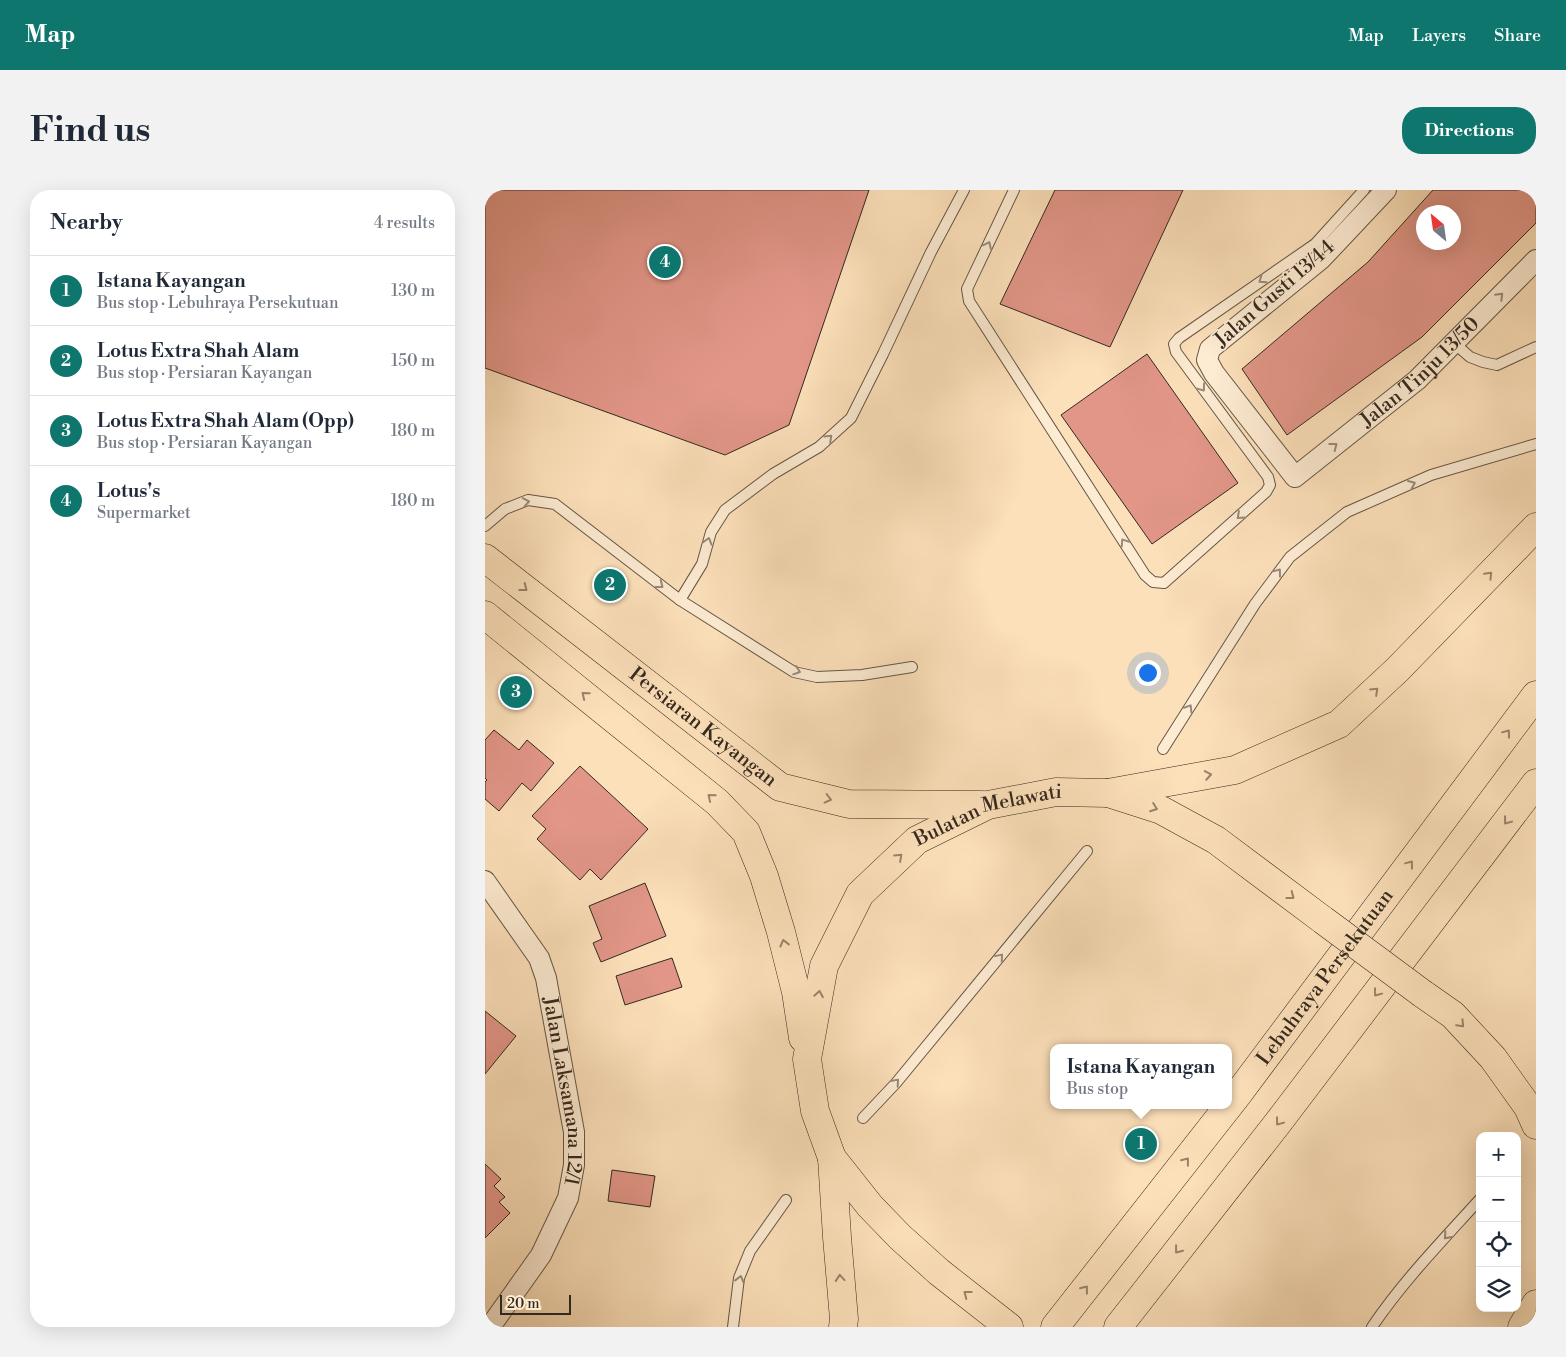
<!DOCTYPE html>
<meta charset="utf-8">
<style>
:root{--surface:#fff;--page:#f2f2f3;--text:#1f2937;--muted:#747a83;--line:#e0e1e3;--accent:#0f766e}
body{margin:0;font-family:"Libre Bodoni",serif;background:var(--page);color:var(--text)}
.controls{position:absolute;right:15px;bottom:15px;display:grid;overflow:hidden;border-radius:10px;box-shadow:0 5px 20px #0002}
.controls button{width:45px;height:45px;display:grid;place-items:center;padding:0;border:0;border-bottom:1px solid var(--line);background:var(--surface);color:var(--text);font:25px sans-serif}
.compass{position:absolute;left:931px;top:15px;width:45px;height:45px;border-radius:50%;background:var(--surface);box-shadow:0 5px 20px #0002;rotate:331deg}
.scale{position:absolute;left:15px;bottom:12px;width:71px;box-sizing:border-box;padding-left:5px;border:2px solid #33291f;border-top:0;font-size:14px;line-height:18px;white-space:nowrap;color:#33291f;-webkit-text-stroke:4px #fdebd2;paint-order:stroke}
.you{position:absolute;left:662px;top:482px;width:18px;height:18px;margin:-12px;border:4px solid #fff;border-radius:50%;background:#1a73e8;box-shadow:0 0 0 8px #1a73e833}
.badge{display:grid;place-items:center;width:32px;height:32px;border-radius:50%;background:var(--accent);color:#fff;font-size:16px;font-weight:700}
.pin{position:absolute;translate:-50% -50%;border:2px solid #fff;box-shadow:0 1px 5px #0006}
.popup{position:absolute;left:565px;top:854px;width:182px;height:65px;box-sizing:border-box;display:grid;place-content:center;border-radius:10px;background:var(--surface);filter:drop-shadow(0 1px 4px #0005);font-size:16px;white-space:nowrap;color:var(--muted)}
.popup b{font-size:19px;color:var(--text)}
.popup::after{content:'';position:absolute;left:50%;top:100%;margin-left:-10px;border:10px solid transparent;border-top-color:var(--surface)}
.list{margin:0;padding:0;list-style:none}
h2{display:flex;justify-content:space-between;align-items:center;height:65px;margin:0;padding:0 20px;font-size:21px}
h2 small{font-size:16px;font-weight:400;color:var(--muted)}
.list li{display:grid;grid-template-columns:32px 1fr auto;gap:15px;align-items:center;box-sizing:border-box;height:70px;padding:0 20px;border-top:1px solid var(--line)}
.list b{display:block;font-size:19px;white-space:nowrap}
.list p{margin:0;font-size:16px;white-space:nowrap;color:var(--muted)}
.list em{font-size:16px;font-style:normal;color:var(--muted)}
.icon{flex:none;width:28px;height:28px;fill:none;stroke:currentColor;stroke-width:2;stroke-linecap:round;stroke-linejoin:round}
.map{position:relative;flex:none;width:1051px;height:1137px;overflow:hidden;border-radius:20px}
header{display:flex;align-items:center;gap:30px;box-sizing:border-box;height:70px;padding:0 25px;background:var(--accent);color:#fff}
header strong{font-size:24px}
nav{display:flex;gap:28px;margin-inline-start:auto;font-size:18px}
.intro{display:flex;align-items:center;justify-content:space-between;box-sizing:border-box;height:120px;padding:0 30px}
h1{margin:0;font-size:35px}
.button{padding:12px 22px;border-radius:20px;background:var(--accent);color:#fff;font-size:18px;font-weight:700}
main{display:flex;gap:30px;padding:0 30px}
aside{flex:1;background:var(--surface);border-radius:20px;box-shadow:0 5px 20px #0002}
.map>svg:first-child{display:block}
.building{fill:#e29688;stroke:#33291f;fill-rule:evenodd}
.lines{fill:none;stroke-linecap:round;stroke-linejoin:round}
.lane-casing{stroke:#655746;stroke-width:12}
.street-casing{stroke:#655746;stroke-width:22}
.primary-casing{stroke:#33291f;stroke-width:29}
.highway-casing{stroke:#33291f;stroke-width:29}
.lane{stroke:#fdebd2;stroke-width:10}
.street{stroke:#fdebd2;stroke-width:20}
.primary{stroke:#fce0ba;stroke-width:28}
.highway{stroke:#fce0ba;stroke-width:28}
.primary-bridge-casing{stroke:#33291f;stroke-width:29;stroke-linecap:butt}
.primary-bridge{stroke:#fce0ba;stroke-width:28}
.oneway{stroke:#988a78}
.oneway2{stroke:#98846c}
.labels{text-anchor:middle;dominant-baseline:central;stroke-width:4;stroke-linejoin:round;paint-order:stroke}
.street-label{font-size:20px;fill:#33291f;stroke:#fdebd2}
</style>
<header>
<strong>Map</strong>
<nav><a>Map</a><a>Layers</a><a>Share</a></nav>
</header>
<div class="intro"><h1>Find us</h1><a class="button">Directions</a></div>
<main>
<aside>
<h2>Nearby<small>4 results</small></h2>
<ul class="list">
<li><span class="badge">1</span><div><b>Istana Kayangan</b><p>Bus stop · Lebuhraya Persekutuan</p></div><em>130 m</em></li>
<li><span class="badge">2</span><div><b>Lotus Extra Shah Alam</b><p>Bus stop · Persiaran Kayangan</p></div><em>150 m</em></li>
<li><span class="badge">3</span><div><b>Lotus Extra Shah Alam (Opp)</b><p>Bus stop · Persiaran Kayangan</p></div><em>180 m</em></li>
<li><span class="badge">4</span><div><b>Lotus's</b><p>Supermarket</p></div><em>180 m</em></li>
</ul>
</aside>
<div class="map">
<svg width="1051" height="1137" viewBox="0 0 1051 1137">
<rect width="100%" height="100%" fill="#fce0ba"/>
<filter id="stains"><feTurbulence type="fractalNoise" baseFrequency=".004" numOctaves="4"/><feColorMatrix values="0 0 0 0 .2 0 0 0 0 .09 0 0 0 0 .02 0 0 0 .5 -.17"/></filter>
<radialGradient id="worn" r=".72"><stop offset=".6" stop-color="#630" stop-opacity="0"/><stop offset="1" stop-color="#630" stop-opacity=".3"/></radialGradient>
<!-- building -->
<g class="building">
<polygon points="0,0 384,0 304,235 240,265 0,178"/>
<polygon points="570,0 698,0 625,157 515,114"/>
<path d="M948 0H1051V33L937 147 802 245 757 179 883 72ZM938 22H968V52H938Z"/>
<polygon points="662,164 753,293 667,354 576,225"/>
<polygon points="9,540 34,560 42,550 69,573 46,601 37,593 14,621 0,609 0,592 2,590 0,588 0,550"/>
<polygon points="95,576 163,639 116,690 105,679 95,690 52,649 61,639 47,626"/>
<polygon points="160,693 181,746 116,772 108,753 117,749 104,716"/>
<polygon points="187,768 197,797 140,815 131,786"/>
<polygon points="0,821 31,846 0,884"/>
<polygon points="0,974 16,989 9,996 20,1007 14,1012 25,1023 0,1048"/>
<polygon points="127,980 170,986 165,1017 123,1011"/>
</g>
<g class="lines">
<!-- lane casing -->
<g class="lane-casing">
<g id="lane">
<polyline points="529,0 482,99 484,111 660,385 668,392 679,393 781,302 785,295 783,287 691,162 689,154 694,148 830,54 879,0"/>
<polyline points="969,153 985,167 998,172 1012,175 1051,157"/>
<polyline points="0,336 20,319 43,310 70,314 195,410 309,482 332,487 377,485 427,477"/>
<polyline points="195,410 217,374 226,342 240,320 288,284 334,257 366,228 398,164 446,62 479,0"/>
<polyline points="678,559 770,414 805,367 862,322 946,285 1051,254"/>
<polyline points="378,928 411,893 602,661"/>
<polyline points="248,1137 254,1088 265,1061 301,1010"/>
<path d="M887 1137C918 1091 958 1050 995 1009"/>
</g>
</g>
<!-- street casing -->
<g class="street-casing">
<g id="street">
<path id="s1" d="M901 0 836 69 725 159 722 170 729 183 810 287 932 190 1051 70"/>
<path id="s2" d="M0 691 54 768 61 788 89 942V975L83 1008 56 1065 5 1137"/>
</g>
</g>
<!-- primary casing -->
<g class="primary-casing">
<g id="primary">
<path id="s3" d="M0 368 295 597 364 614 497 615"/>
<polyline points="0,425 232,612 261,642 279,686 296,742 311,802 318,848"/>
<polyline points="938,804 968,825 1008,868 1043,917 1051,935"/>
<path id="s4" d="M524 1137 454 1082 415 1047 385 1016 347 968 330 921 322 869 339 776 375 704 432 650 503 615 571 602 623 603 676 620 731 650 838 730"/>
<polyline points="1037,1137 1051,1114"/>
</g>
</g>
<!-- highway casing -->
<g class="highway-casing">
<g id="highway">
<polyline points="623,603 750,580 854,534 912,480 1051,337"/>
<polyline points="347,968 352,1047 359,1129 358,1137"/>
<path id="s5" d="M570 1137 753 904 1051 505"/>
<polyline points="633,1137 792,934 1051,593"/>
</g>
</g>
<!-- lane -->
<use href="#lane" class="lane"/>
<!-- street -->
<use href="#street" class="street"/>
<!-- primary -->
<use href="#primary" class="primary"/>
<!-- highway -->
<use href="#highway" class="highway"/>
<!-- primary-bridge casing -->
<g class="primary-bridge-casing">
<polyline id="primary-bridge" points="838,730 938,804"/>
</g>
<!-- primary-bridge -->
<use href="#primary-bridge" class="primary-bridge"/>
</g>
<!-- one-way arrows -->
<defs><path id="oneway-chevron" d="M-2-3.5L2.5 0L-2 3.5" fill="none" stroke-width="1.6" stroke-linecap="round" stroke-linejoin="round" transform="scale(1.25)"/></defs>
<g class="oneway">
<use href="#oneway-chevron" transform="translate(503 55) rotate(-64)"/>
<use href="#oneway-chevron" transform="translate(777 90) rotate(145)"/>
<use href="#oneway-chevron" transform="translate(1015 106) rotate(-45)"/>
<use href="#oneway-chevron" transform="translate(717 198) rotate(53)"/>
<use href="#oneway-chevron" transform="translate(344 248) rotate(-43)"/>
<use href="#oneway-chevron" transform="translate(849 256) rotate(-38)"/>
<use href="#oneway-chevron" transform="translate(927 294) rotate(-24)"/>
<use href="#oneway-chevron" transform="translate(41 312) rotate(-11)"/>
<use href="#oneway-chevron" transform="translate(755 326) rotate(138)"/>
<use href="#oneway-chevron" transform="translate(223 351) rotate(-74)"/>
<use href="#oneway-chevron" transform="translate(639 352) rotate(-123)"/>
<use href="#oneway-chevron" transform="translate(793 382) rotate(-53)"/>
<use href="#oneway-chevron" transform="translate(175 395) rotate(38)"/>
<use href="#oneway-chevron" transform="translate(312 481) rotate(19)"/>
<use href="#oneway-chevron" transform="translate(704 518) rotate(-58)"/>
<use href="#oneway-chevron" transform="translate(515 767) rotate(-50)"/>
<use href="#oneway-chevron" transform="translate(411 892) rotate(-49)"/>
<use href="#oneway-chevron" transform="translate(962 1046) rotate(132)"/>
<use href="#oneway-chevron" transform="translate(255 1089) rotate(-76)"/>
</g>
<g class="oneway2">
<use href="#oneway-chevron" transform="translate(1004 385) rotate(-46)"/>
<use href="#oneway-chevron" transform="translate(39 398) rotate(38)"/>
<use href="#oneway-chevron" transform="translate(890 501) rotate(-43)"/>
<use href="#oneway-chevron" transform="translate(100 505) rotate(-141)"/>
<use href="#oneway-chevron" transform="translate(1022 543) rotate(-53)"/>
<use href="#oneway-chevron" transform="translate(723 585) rotate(-10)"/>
<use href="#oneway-chevron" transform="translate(226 607) rotate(-140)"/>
<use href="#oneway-chevron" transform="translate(343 609) rotate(14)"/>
<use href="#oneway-chevron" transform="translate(669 618) rotate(20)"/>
<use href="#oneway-chevron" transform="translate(1022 631) rotate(127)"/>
<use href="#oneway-chevron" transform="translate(414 667) rotate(-43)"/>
<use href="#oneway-chevron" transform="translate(925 674) rotate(-53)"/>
<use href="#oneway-chevron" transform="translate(806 706) rotate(37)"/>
<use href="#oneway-chevron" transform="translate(299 753) rotate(-104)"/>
<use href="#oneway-chevron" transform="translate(892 803) rotate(127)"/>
<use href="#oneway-chevron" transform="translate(334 804) rotate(-80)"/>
<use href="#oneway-chevron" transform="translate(976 834) rotate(46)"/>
<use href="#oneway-chevron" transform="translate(794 932) rotate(127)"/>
<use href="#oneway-chevron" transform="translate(701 971) rotate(-52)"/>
<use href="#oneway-chevron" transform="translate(693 1060) rotate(128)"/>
<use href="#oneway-chevron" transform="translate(355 1088) rotate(-95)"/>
<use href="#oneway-chevron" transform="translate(600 1099) rotate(-52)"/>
<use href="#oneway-chevron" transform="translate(482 1104) rotate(-142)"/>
</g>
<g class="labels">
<!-- street labels -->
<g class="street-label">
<text transform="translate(790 104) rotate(-41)">Jalan Gusti 13/44</text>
<text stroke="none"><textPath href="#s1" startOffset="559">Jalan Tinju 13/50</textPath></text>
<text stroke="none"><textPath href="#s3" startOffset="276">Persiaran Kayangan</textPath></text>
<text stroke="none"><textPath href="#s4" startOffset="678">Bulatan Melawati</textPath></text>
<text stroke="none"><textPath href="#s5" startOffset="442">Lebuhraya Persekutuan</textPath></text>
<text stroke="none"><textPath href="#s2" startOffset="230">Jalan Laksamana 12/1</textPath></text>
</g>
</g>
<rect width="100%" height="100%" filter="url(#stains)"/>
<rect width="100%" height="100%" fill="url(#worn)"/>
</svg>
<div class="controls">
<button>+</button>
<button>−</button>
<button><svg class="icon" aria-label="locate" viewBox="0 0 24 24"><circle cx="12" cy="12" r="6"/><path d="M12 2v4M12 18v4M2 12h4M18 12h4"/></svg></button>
<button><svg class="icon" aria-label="layers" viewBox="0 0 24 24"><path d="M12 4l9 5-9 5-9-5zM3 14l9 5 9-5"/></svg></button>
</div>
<svg class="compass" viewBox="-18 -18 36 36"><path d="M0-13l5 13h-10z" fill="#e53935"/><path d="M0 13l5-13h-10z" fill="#747a83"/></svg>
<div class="scale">20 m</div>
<div class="you"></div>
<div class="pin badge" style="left:656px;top:954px">1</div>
<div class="popup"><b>Istana Kayangan</b>Bus stop</div>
<div class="pin badge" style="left:125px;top:395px">2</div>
<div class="pin badge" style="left:31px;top:502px">3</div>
<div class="pin badge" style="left:180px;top:72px">4</div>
</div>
</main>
